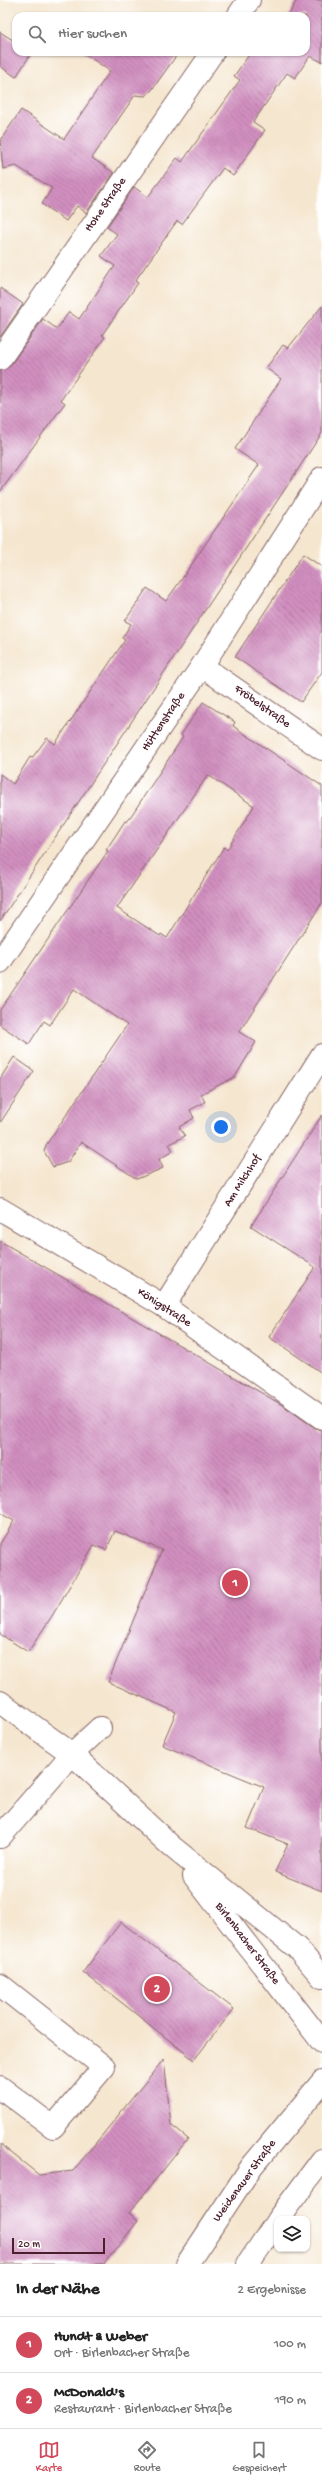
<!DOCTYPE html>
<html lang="de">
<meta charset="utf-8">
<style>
:root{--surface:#fff;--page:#f6f6f6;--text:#222;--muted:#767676;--line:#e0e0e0;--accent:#d1495b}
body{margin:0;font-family:"Gochi Hand",sans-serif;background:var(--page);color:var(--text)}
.controls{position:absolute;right:12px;bottom:12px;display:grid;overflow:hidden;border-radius:8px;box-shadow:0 1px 3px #0004}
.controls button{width:36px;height:36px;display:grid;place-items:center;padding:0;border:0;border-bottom:1px solid var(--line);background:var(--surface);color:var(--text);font:20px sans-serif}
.scale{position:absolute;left:12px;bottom:10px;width:93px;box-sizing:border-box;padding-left:4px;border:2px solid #4a1f2b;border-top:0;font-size:11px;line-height:14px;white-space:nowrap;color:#4a1f2b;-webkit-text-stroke:3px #fff;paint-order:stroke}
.you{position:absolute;left:221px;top:1127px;width:14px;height:14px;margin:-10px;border:3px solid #fff;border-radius:50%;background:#1a73e8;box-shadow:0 0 0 6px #1a73e833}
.badge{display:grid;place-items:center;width:26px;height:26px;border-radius:50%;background:var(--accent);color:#fff;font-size:13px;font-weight:700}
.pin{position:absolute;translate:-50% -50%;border:2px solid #fff;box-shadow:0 1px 4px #0006}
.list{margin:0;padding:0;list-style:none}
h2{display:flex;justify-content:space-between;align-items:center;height:52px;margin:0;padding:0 16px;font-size:17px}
h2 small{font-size:13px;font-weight:400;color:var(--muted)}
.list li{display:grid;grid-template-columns:26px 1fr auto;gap:12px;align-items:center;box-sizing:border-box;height:56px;padding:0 16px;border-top:1px solid var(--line)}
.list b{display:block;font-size:15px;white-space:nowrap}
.list p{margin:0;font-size:13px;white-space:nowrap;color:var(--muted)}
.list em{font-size:13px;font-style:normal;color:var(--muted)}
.icon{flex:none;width:22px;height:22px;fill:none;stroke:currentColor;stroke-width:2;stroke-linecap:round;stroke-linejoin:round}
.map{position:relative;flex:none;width:322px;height:2264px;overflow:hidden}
.search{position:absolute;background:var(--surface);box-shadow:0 1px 3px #0004;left:12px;right:12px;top:12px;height:44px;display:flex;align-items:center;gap:10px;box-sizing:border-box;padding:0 14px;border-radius:12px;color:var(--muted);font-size:15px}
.sheet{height:164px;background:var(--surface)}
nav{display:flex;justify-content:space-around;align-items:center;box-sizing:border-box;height:56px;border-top:1px solid var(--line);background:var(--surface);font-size:11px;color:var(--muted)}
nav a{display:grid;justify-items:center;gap:2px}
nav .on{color:var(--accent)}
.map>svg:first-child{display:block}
.building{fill:url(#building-back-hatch);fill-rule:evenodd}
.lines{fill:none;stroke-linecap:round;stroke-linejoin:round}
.minor-casing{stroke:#866564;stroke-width:24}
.major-casing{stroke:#866564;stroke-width:24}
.minor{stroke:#fff;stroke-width:22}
.major{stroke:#fff;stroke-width:22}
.labels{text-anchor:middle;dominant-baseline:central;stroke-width:3.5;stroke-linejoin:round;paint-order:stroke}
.street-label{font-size:12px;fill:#4a1f2b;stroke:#fff}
</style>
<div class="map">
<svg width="322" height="2264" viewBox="0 0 322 2264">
<defs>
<pattern id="building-back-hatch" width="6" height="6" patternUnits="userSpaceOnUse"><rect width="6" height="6" fill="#d18fc0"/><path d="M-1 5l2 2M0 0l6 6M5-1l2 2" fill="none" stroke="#ac749c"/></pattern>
</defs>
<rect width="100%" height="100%" fill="#fff"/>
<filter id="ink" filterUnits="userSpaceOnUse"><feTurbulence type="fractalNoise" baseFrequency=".025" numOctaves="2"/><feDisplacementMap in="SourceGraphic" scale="8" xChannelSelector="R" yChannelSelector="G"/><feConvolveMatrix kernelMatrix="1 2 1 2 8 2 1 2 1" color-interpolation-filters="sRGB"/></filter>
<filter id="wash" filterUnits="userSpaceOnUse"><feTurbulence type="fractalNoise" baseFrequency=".012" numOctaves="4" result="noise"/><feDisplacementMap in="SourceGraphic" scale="16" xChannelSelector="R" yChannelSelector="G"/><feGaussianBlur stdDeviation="0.9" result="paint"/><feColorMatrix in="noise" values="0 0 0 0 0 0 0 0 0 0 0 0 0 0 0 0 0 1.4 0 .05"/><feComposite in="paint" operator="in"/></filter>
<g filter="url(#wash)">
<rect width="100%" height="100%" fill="#f5e6cf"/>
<g id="blocks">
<!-- building -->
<g class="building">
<polygon points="297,0 322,0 322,62 310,56 295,78 287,73 253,122 265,130 233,176 223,168 182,224 177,221 135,281 138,283 102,335 105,337 65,394 61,400 65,403 0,492 0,371 10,366 43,319 57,329 69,312 79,319 115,266 101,256 117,234 107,227 134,187 148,197 177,158 182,162 240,80 234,76 251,52 306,52 306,16 288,16"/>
<polygon points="0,32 16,42 16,52 32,52 16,77 0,66"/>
<polygon points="82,52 179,52 151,91 145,96 135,95 92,158 114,173 86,213 77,206 66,221 42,204 52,188 16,166 3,169 0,141 21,110 64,139 110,71"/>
<polygon points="0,288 23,304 0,337"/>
<polygon points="322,306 322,433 0,921 0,774 13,784 30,757 32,758 47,738 55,744 125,640 122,638 131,624 125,621 147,588 166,601 181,580 259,465 235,449 281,379 266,368 283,345 288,348"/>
<polygon points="303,554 322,567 322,672 301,702 235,657"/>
<path d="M203 702 235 722 233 726 322 786V903L239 1032 256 1042 235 1077 201 1094 205 1102 190 1110 194 1118 179 1127 185 1136 169 1144 173 1151 159 1159 163 1168 137 1179 81 1142 68 1162 53 1167 44 1151 46 1145 127 1025 74 989 50 1025 44 1021 29 1044 0 1025V1010L108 851 106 850 125 821 127 822 183 737 181 735ZM208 775 254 806 227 850 224 847 167 938 161 934 160 936 117 908Z"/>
<polygon points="14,1057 34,1071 0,1123 0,1079"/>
<polygon points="322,1115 322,1373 269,1337 315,1267 251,1226"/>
<polygon points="0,1241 284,1406 315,1428 322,1430 322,1891 275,1872 288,1844 247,1828 264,1787 162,1745 176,1712 108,1682 162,1550 115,1531 106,1550 94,1545 52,1616 28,1652 0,1634 0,1544 14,1521 0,1513"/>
<polygon points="121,1922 234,2009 194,2060 83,1972"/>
<polygon points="164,2059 171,2125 188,2139 129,2213 138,2221 104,2264 0,2264 0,2144 39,2175 73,2171"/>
</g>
</g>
</g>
<g filter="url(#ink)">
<use href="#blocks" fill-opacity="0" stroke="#866564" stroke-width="1"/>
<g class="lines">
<!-- minor casing -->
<g class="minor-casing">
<g id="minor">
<polyline points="238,16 249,0"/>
<polyline points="0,359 213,52"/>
<polyline points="202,666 322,749"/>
<polyline points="0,962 202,666 322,478"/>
<polyline points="0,1209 164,1306 322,1418"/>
<polyline points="164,1306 322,1055"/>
<polyline points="0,1837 72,1754 100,1728"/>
<polyline points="0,1985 104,2067 53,2127 0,2087"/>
</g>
</g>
<!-- major casing -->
<g class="major-casing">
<g id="major">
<polyline points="0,1702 72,1754 171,1846 297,1948 322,1977"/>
<polyline points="194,1876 322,2042"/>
<polyline points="278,2219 322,2160"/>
<polyline points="187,2264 252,2166 322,2082"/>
<polyline points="248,2264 277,2221"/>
</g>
</g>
<!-- minor -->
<use href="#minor" class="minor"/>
<!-- major -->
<use href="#major" class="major"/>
</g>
</g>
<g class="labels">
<!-- street labels -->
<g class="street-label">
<text transform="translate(106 205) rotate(-55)">Hohe Straße</text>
<text transform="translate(262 707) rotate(35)">Fröbelstraße</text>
<text transform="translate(164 722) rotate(-56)">Hüttenstraße</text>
<text transform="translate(243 1181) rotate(-58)">Am Milchhof</text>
<text transform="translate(164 1308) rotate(33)">Königstraße</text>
<text transform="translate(247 1944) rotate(53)">Birlenbacher Straße</text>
<text transform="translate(245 2181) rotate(-54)">Weidenauer Straße</text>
</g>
</g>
</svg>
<div class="controls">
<button><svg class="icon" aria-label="layers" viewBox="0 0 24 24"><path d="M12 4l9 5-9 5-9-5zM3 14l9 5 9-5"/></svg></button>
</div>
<div class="scale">20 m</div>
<div class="you"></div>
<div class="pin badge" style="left:235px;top:1583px">1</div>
<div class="pin badge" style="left:157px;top:1989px">2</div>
<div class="search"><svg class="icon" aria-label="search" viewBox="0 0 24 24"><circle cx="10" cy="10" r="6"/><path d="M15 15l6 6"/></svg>Hier suchen</div>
</div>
<section class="sheet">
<h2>In der Nähe<small>2 Ergebnisse</small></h2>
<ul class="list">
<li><span class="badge">1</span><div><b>Hundt &amp; Weber</b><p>Ort · Birlenbacher Straße</p></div><em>100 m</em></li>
<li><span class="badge">2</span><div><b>McDonald's</b><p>Restaurant · Birlenbacher Straße</p></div><em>190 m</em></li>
</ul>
</section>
<nav>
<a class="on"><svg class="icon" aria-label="map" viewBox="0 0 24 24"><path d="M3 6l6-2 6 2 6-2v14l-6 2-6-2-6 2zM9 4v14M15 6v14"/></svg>Karte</a>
<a><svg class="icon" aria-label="directions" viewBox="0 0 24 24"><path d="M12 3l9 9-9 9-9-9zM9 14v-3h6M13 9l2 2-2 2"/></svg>Route</a>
<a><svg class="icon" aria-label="saved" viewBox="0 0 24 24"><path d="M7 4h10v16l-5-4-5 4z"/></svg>Gespeichert</a>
</nav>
